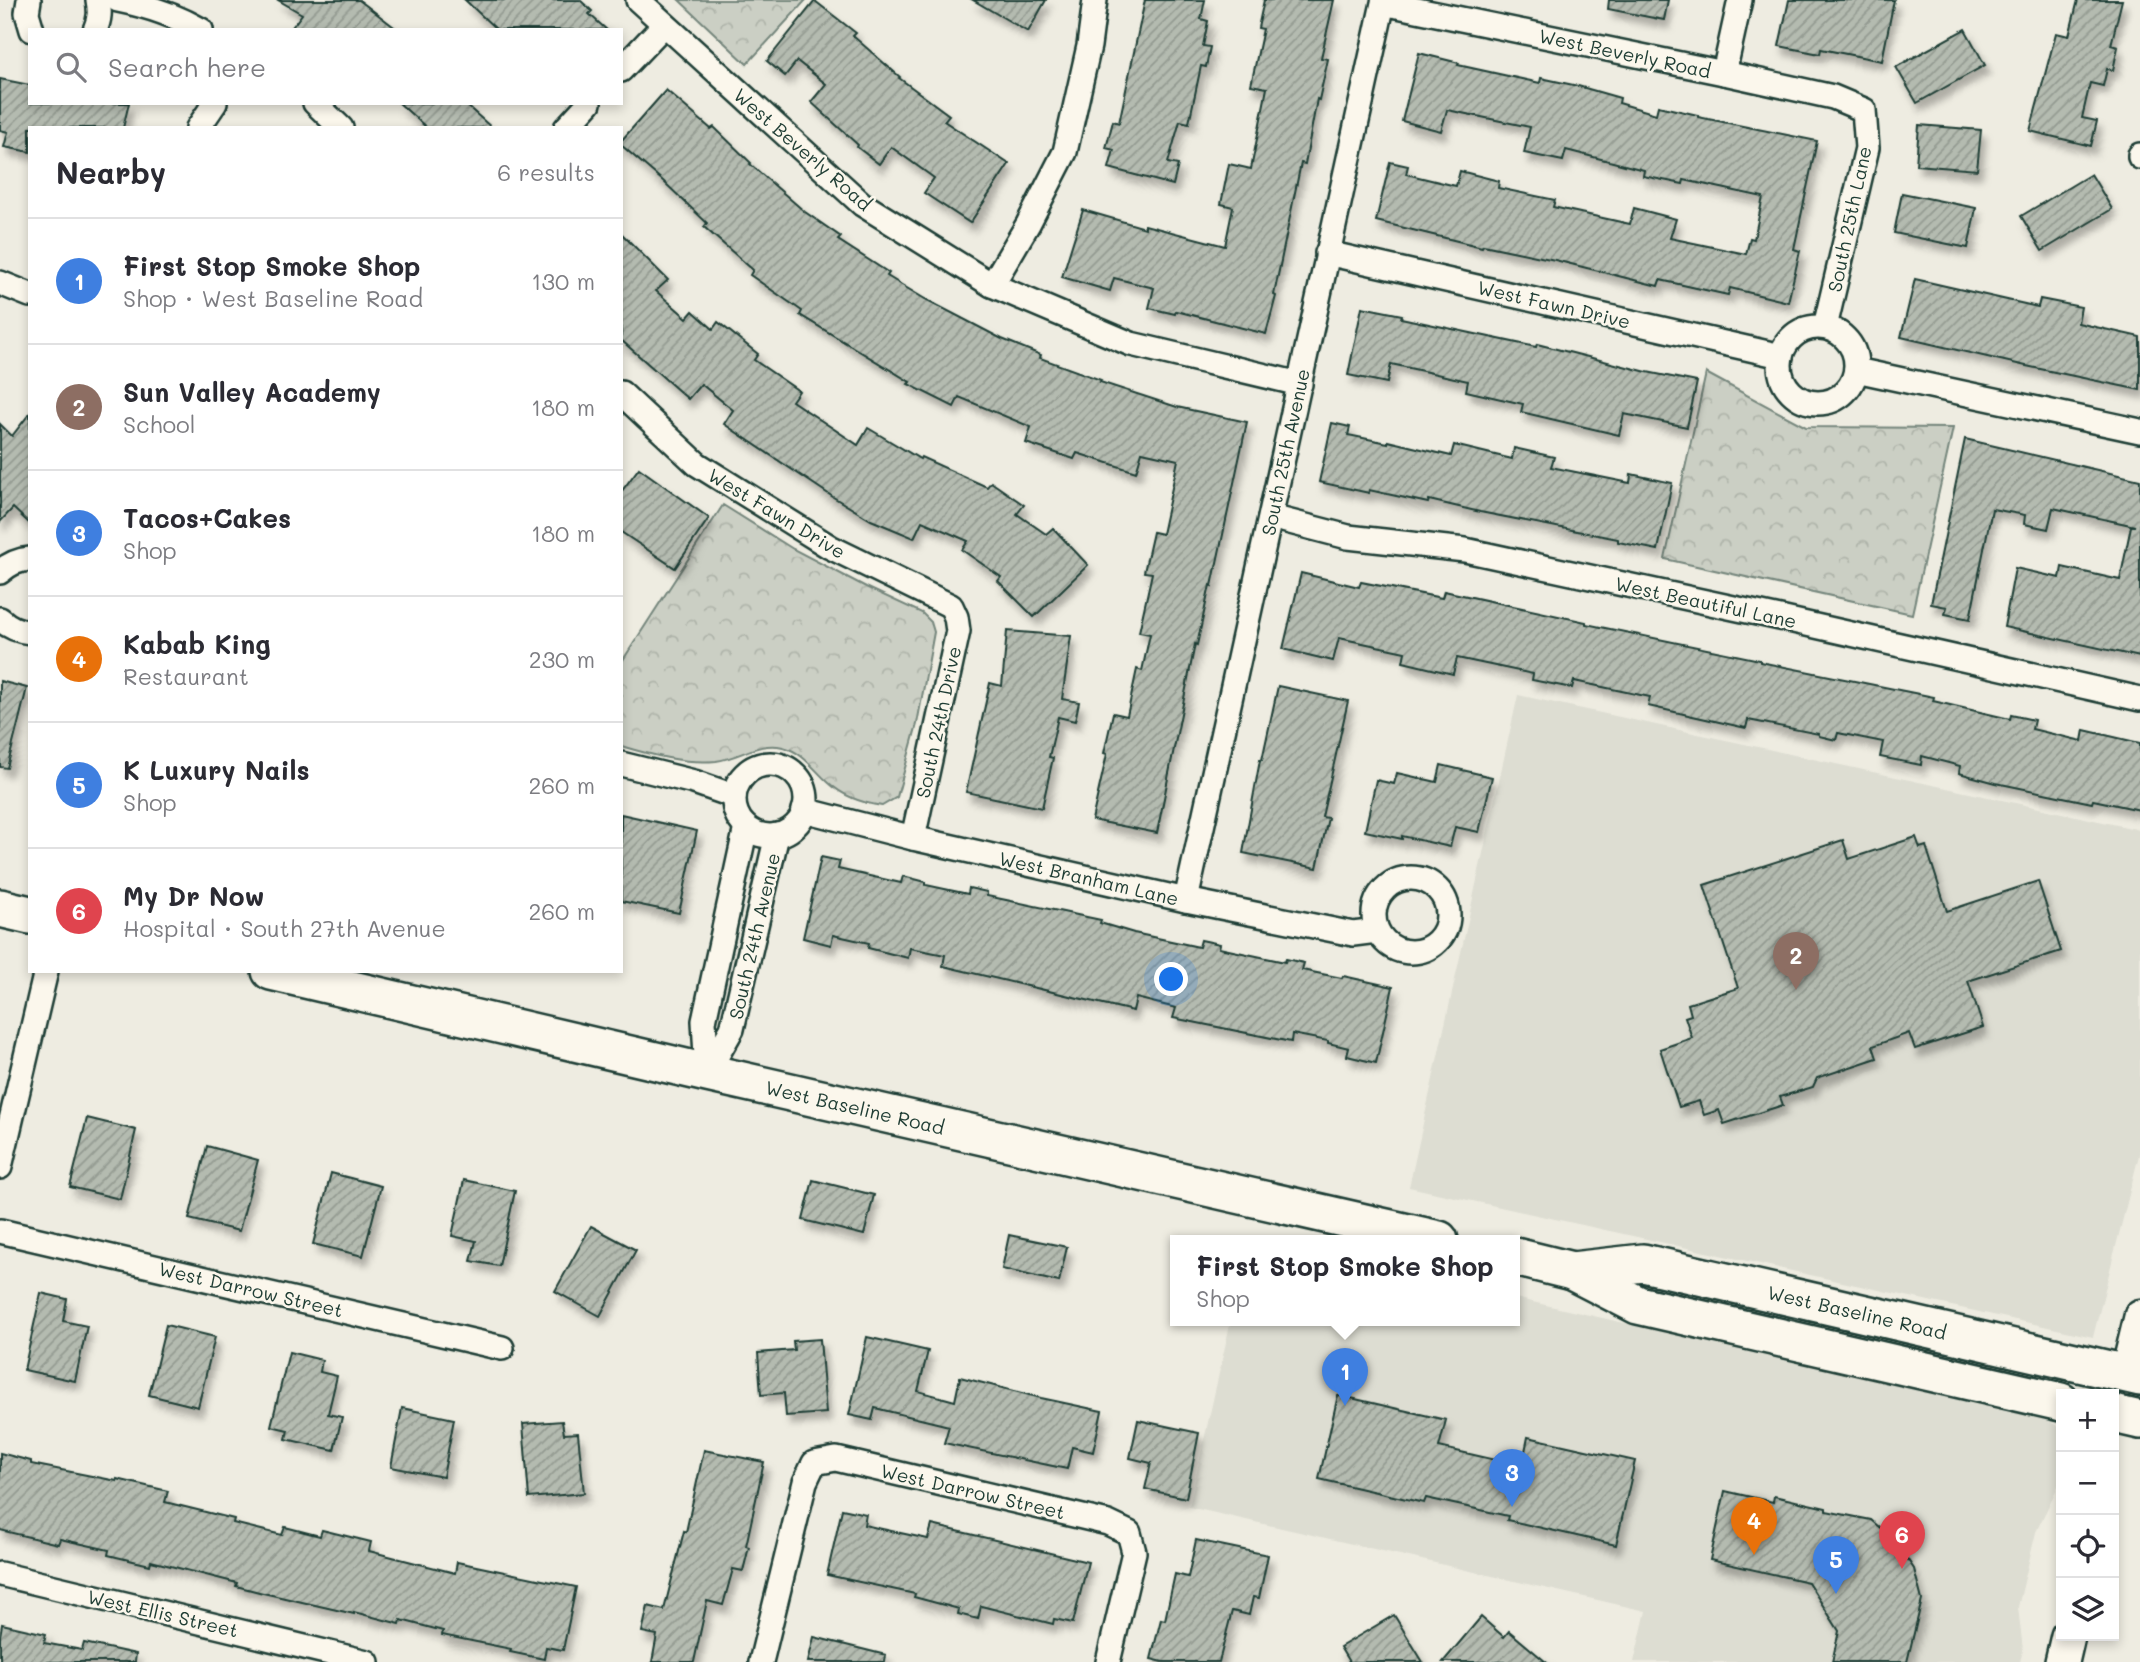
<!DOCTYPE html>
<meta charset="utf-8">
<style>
:root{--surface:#fff;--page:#f7f7f7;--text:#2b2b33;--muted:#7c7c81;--line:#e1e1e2;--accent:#1a73e8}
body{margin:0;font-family:Mali,sans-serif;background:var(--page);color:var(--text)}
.controls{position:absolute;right:21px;bottom:21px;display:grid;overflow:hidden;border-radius:0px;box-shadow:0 4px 10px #0003}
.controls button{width:63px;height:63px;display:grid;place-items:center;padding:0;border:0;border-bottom:2px solid var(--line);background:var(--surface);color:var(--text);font:35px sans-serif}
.you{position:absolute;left:1172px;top:980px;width:24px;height:24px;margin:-18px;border:5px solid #fff;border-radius:50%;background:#1a73e8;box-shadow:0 0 0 10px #1a73e833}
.badge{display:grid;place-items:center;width:46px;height:46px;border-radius:50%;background:var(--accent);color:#fff;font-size:23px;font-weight:700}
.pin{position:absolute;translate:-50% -58px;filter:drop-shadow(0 2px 4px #0008)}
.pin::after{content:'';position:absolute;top:37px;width:24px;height:21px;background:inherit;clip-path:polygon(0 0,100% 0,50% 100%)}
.popup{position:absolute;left:1170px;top:1235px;width:350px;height:91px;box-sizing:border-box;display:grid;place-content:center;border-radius:0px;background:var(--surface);filter:drop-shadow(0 2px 5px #0005);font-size:23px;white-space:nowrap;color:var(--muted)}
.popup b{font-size:26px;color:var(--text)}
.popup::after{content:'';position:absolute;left:50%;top:100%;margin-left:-14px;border:14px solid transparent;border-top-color:var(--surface)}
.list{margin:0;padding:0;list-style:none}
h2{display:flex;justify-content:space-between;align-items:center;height:91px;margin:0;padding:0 28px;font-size:30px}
h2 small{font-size:23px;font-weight:400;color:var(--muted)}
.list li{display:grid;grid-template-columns:46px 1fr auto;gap:21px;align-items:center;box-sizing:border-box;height:126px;padding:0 28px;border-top:2px solid var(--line)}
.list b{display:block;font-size:26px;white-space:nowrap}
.list p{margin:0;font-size:23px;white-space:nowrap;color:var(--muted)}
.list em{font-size:23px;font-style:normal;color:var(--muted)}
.icon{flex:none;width:38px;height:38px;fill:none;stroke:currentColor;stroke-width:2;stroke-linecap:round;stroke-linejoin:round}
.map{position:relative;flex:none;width:2140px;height:1662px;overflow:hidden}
.search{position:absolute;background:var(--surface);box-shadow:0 4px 10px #0003;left:28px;top:28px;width:595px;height:77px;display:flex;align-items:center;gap:18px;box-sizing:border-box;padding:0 24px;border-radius:0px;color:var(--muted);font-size:26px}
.panel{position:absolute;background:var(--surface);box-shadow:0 4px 10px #0003;left:28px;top:126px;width:595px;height:847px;border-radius:0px}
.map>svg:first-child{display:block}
.built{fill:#ddddd2}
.forest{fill:url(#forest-crowns);stroke:#75867c;stroke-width:2}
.building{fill:url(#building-hatch);stroke:#1f3d34;stroke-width:2;filter:url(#shadow)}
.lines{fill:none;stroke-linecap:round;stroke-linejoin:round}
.minor-casing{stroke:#1f3d34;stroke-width:28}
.tertiary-casing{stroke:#1f3d34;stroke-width:35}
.secondary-casing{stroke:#1f3d34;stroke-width:38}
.primary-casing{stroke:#1f3d34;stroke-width:42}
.minor{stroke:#fbf7ec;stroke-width:23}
.tertiary{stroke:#fbf7ec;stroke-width:30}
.secondary{stroke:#fbf7ec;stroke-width:33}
.primary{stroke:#fbf7ec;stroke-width:37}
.labels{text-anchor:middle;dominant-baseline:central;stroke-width:5;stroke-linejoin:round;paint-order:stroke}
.street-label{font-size:19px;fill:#1f3d34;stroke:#fbf7ec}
</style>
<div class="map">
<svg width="2140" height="1662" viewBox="0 0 2140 1662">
<defs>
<pattern id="forest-crowns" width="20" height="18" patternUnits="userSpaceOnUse" patternTransform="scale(1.75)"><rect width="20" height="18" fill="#cbcfc4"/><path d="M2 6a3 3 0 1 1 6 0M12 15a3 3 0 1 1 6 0" fill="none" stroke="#aeb3a9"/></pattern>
<pattern id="building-hatch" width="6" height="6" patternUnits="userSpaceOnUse" patternTransform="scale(1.75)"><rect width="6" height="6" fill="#b4bbb0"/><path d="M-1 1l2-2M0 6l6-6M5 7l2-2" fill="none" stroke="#929990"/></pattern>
<filter id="shadow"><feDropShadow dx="4.5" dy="8" stdDeviation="3.5" flood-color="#0004"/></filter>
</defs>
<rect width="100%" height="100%" fill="#eeece1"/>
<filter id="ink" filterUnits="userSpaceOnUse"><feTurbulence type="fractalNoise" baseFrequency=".0143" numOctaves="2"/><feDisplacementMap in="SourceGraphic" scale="14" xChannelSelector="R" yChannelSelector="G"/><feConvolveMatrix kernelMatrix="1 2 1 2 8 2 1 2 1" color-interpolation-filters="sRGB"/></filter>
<g filter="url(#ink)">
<!-- built -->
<g class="built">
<polygon points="1518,695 2140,830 2140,1151 2093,1337 1409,1187"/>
<polygon points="1515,1298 2047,1420 2057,1426 2061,1430 2061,1480 2036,1532 2018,1607 2023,1650 2020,1662 1634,1662 1646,1611 1189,1507 1231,1320 1515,1320"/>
</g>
<!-- forest -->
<g class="forest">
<polygon points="679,0 806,0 747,64"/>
<polygon points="1706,373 1806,427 1953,428 1912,614 1665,559"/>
<path d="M723 505 793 549 866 587 922 613 931 622 934 632 917 724 897 797 882 806C862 803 844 797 829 783 814 770 803 752 783 747 758 741 740 758 716 761 685 764 651 755 621 746V663Z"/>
</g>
<!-- building -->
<g class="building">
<polygon points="278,0 359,0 398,30 290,30 302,14"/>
<polygon points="465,0 580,0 592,11 589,14 607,30 497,30"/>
<polygon points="973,0 1046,0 1028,32"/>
<polygon points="1145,0 1205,0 1201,19 1208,21 1203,46 1210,47 1206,67 1201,66 1189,123 1180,121 1168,163 1178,165 1173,185 1109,168 1114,150 1106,148 1113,121 1119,123"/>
<polygon points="1264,0 1334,0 1321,58 1328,59 1319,100 1317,99 1305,164 1301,163 1274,295 1276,296 1266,334 1176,311 1175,314 1149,308 1154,288 1114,278 1110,291 1062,277 1083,210 1145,228 1145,225 1225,246 1233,207 1221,204 1229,164 1251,169 1267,88 1251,85 1263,29 1258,28"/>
<polygon points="1609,0 1668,0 1664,20 1608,9"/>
<polygon points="1789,0 1894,0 1882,61 1821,49 1820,54 1779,46"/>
<polygon points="2078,0 2122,0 2111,45 2118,47 2113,70 2107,69 2103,86 2090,83 2082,118 2097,121 2091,146 2030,131 2056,33 2069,36"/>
<polygon points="815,1 856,33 853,36 900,77 899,78 949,115 944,121 1009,164 970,223 924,193 934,178 891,147 879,164 857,147 858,145 811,102 826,84 797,61 785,76 767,61"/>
<polygon points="1965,29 1985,65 1917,103 1896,67"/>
<polygon points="1419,53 1459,63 1458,65 1540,83 1541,78 1578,86 1620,98 1619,103 1656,114 1658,106 1698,115 1698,117 1817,141 1794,249 1800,251 1788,302 1730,288 1728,295 1660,280 1658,286 1555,260 1483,245 1482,247 1376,221 1390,162 1408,166 1406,174 1456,186 1460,171 1499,181 1498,188 1555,200 1553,207 1630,224 1634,208 1676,219 1670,238 1746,254 1750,238 1754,239 1763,197 1684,180 1683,184 1643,176 1644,170 1566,150 1563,161 1524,153 1530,127 1447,110 1441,131 1402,121"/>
<polygon points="0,79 30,85 30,103 129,103 123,128 30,128 30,152 4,147 8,132 0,130"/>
<polygon points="666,90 711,129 714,127 751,163 750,164 805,212 841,237 838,240 889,273 887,276 925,299 1002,339 1041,355 1040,358 1101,380 1100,382 1177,407 1247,422 1212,586 1210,585 1197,645 1195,644 1157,833 1092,820 1107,754 1104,753 1113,713 1127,716 1137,669 1142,671 1150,634 1139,632 1152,573 1144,572 1153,532 1162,534 1178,460 1142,452 1136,472 1077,453 1074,459 1026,443 1031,427 959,397 954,407 908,384 910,382 800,315 802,311 750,275 753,270 704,227 707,223 663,181 621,145 621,141"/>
<polygon points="399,103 464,103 492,128 427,128"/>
<polygon points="1919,125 1981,130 1977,170 1916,165"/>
<polygon points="2091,174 2112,209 2042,251 2021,216"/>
<polygon points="1902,193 1976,208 1968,248 1894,233"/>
<polygon points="621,233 668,280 656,291 687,318 693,311 713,329 718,322 758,354 754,360 799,391 792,401 858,445 868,428 920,459 921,457 987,487 991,482 1024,505 1017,514 1046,534 1053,528 1088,565 1034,617 998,581 1001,577 962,550 968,541 922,521 914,538 871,520 833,497 724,424 733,410 701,384 688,399 621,340"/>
<polygon points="1915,279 2038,307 2040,299 2081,307 2078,323 2140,337 2140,390 2026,366 1901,337"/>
<polygon points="1362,307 1402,315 1401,318 1536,347 1537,344 1647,372 1697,382 1687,427 1624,414 1619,435 1521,412 1523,404 1466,391 1468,381 1391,364 1387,383 1348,375"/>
<polygon points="30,413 30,524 13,508 0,522 0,424 12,436"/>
<polygon points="1332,423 1350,427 1348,435 1388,443 1388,441 1451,456 1454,445 1512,459 1514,448 1554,457 1551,467 1630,483 1631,474 1672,483 1658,550 1618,542 1618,539 1480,512 1429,500 1428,503 1369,490 1369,493 1319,482"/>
<polygon points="1965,439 2140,480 2140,657 2004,627 2015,568 2060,578 2062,567 2120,580 2131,526 2135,526 2053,508 2048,529 2024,524 2025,515 1992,509 1970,619 1945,614 1947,607 1931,604"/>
<polygon points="639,468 709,518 675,568 621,532 621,492"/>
<polygon points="1301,573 1359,587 1361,582 1442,598 1444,591 1586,622 1586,624 1760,660 1760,662 1934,697 1933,701 2010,719 2011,715 2034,720 2032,729 2082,741 2084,730 2140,743 2140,810 2093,800 2092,803 1996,783 1959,773 1960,766 1922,756 1921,765 1880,757 1883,742 1838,733 1836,740 1819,736 1819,734 1748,720 1746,728 1648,706 1650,697 1574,681 1572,688 1532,680 1533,674 1457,658 1453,674 1403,662 1405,652 1339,638 1333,661 1283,649"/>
<polygon points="1007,631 1071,636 1062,699 1079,702 1075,721 1058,717 1049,757 1053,758 1042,808 966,792 990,683 1002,686"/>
<polygon points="0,681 27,688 7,768 0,767"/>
<polygon points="1278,686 1348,701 1322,817 1328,818 1317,868 1243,853 1260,760 1262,760"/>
<polygon points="1441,765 1492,777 1479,832 1455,827 1450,847 1402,836 1402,839 1365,831 1376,780 1394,784 1397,773 1437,782"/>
<polygon points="621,814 697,831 679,913 621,901"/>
<polygon points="1916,837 1920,848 1926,846 1947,911 2038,881 2061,951 1968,981 1983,1027 1915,1049 1909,1033 1873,1046 1877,1058 1817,1078 1813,1087 1780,1097 1783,1105 1724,1124 1719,1110 1704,1115 1699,1101 1679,1107 1660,1049 1692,1038 1685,1017 1691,1015 1688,1004 1738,988 1704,885 1843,840 1849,859"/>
<polygon points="821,857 840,861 838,869 901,883 903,876 926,882 926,885 968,894 969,888 987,892 987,896 1101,920 1100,923 1134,933 1199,947 1201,940 1220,944 1219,948 1285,962 1286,959 1304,963 1302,970 1342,978 1343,976 1393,987 1376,1063 1347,1056 1349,1048 1328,1043 1328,1041 1292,1034 1291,1042 1173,1018 1176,1008 1136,998 1133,1011 943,966 945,955 910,948 908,958 868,948 869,943 833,935 831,945 803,938"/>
<polygon points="87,1118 136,1130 120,1199 70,1187"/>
<polygon points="207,1146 258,1160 239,1231 189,1219"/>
<polygon points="331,1173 381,1186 363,1256 313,1244"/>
<polygon points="464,1180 515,1191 499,1266 471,1261 476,1241 452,1236"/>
<polygon points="813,1180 874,1195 864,1235 803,1220"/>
<polygon points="591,1226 636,1250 600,1316 555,1291"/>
<polygon points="1009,1235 1067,1247 1059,1282 1002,1269"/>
<polygon points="41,1293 67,1299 63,1321 87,1326 75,1381 24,1370"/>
<polygon points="166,1325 215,1337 198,1407 149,1395"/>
<polygon points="867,1337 928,1351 918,1391 955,1401 960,1377 1041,1398 1102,1411 1093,1452 1072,1447 1067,1469 944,1443 949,1426 875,1408 872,1420 849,1415"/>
<polygon points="820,1339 826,1413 786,1416 784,1393 761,1395 758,1353 794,1350 793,1341"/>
<polygon points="289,1352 322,1360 320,1372 337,1376 328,1414 342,1417 334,1450 286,1439 288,1430 271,1426"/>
<polygon points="1338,1395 1446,1420 1439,1447 1522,1466 1528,1437 1635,1461 1616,1545 1507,1520 1508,1516 1426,1498 1424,1503 1319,1479"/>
<polygon points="402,1408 454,1419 443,1477 391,1467"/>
<polygon points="1138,1420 1199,1433 1186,1498 1145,1489 1151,1463 1130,1458"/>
<polygon points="562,1421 564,1434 578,1433 584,1493 529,1498 523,1424"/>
<polygon points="704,1450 764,1462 746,1546 749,1547 743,1571 733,1569 723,1605 707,1601 694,1662 652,1662 657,1635 642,1632 648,1606 664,1610 684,1531 686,1532"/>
<polygon points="0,1453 31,1461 31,1464 117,1481 117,1479 168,1491 165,1502 234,1519 233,1523 282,1535 285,1527 320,1536 322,1530 371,1542 369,1551 455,1573 457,1562 576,1587 563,1650 546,1647 544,1659 510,1652 511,1649 442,1635 443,1631 401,1620 400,1624 354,1612 354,1614 263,1593 236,1586 237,1583 151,1561 150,1565 108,1555 109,1550 60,1539 58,1544 0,1530"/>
<polygon points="1725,1491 1773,1502 1774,1496 1826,1508 1826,1511 1871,1520 1895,1541 1914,1569 1922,1600 1907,1662 1832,1662 1839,1631 1808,1582 1710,1560"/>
<polygon points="842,1509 866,1514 864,1525 928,1539 932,1525 1088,1562 1073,1623 1054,1619 1053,1624 981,1606 978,1619 958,1614 959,1609 914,1597 915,1594 827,1575"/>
<polygon points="1196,1540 1268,1555 1259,1598 1253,1597 1249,1615 1232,1611 1219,1662 1163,1662 1151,1659 1161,1619 1165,1620 1175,1574 1188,1577"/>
<polygon points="1394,1615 1423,1662 1349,1662 1340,1647"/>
<polygon points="1481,1617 1504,1637 1509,1631 1546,1662 1443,1662"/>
<polygon points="2,1624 46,1634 44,1643 82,1650 84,1643 136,1654 135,1662 0,1662 0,1636"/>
<polygon points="814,1637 886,1655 885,1662 808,1662"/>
</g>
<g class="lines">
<!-- minor casing -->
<g class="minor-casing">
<g id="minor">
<polyline points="29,0 27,13 32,30"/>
<path d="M118 0C148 6 175 15 201 30"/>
<polyline points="638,0 862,204 992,285 1131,344 1300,384"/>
<path d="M95 30C100 19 100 11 98 0"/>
<polyline points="621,70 664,25"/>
<polyline points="1724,73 1740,0"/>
<polyline points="315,103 341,128"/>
<polyline points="198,128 215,103"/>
<polyline points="566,128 589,103"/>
<polyline points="2140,155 2140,157"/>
<polyline points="1327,253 1781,356"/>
<polyline points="0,283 30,295"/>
<polyline points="992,285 1028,224 1065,152 1089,46 1095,0"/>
<circle cx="1818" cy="365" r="38"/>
<polyline points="1856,370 2140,431"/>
<polyline points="621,393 697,464 830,547 951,606 956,617 958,631 913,838"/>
<polyline points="1271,517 1348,537 1465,550 1780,618 2140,699"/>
<path d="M0 572C9 564 17 560 30 559"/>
<path d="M0 619C9 627 17 631 30 632"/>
<polyline points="621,764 694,782 734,796"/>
<circle cx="770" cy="800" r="36"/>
<polyline points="804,810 913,838 1186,900 1353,934 1377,931"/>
<circle cx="1411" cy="915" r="37"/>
<polyline points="1186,900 1383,3 1724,73 1833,97 1864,110 1867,148 1825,327"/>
<polyline points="707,1073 704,1021 746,827"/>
<polyline points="707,1073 732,1029 777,835"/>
<polyline points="0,1167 46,971"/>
<polyline points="0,1231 502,1348"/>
<polyline points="0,1574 367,1662"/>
<polyline points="761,1662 805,1482 814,1463 836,1459 1108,1523 1129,1533 1134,1552 1108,1662"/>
</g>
</g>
<!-- tertiary casing -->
<g class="tertiary-casing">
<polyline id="tertiary" points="2126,1373 2140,1315"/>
</g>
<!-- secondary casing -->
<g class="secondary-casing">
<polyline id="secondary" points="2062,1662 2068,1636"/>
</g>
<!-- primary casing -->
<g class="primary-casing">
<g id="primary">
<polyline points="0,908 30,915"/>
<polyline points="271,971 707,1073 1439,1240"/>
<polyline points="1515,1257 1572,1271 1638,1305 2061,1402"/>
<polyline points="1572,1271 1643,1263 2140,1377"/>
<polyline points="2114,1414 2140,1420"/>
</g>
</g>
<!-- minor -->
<use href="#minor" class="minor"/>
<!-- tertiary -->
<use href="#tertiary" class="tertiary"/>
<!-- secondary -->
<use href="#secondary" class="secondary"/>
<!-- primary -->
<use href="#primary" class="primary"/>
</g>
</g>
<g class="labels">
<!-- street labels -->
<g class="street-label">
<text transform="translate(1625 53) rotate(12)">West Beverly Road</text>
<text transform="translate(803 149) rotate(41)">West Beverly Road</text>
<text transform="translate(1849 219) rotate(-78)">South 25th Lane</text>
<text transform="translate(1554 304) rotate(13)">West Fawn Drive</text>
<text transform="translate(1285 452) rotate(-78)">South 25th Avenue</text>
<text transform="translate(777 513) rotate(31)">West Fawn Drive</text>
<text transform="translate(1706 602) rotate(12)">West Beautiful Lane</text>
<text transform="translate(938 722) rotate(-78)">South 24th Drive</text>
<text transform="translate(1089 878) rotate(13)">West Branham Lane</text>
<text transform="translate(754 936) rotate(-77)">South 24th Avenue</text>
<text transform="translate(855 1107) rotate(13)">West Baseline Road</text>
<text transform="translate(251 1289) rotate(13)">West Darrow Street</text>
<text transform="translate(1857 1312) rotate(13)">West Baseline Road</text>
<text transform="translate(973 1491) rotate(13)">West Darrow Street</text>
<text transform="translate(163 1613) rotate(13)">West Ellis Street</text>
</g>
</g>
</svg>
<div class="controls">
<button>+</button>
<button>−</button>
<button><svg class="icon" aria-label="locate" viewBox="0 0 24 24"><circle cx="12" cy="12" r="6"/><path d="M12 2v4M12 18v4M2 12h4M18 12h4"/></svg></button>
<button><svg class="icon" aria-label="layers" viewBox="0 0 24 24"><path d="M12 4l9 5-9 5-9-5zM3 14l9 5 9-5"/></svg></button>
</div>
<div class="you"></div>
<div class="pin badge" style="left:1345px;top:1406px;background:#3f7fe0">1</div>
<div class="popup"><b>First Stop Smoke Shop</b>Shop</div>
<div class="pin badge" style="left:1796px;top:990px;background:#8d6e63">2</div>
<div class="pin badge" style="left:1512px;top:1507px;background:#3f7fe0">3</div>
<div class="pin badge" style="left:1754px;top:1555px;background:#e8710a">4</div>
<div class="pin badge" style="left:1836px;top:1594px;background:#3f7fe0">5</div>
<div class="pin badge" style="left:1902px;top:1569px;background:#e0444e">6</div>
<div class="search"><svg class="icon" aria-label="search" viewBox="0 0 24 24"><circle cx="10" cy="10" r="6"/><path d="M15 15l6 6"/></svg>Search here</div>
<section class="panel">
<h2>Nearby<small>6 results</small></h2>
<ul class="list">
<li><span class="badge" style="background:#3f7fe0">1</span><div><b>First Stop Smoke Shop</b><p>Shop · West Baseline Road</p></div><em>130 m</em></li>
<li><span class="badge" style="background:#8d6e63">2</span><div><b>Sun Valley Academy</b><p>School</p></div><em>180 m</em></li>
<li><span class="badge" style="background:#3f7fe0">3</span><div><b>Tacos+Cakes</b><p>Shop</p></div><em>180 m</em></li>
<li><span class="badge" style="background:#e8710a">4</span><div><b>Kabab King</b><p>Restaurant</p></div><em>230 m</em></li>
<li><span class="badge" style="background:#3f7fe0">5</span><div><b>K Luxury Nails</b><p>Shop</p></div><em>260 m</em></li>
<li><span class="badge" style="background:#e0444e">6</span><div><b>My Dr Now</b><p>Hospital · South 27th Avenue</p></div><em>260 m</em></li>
</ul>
</section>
</div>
